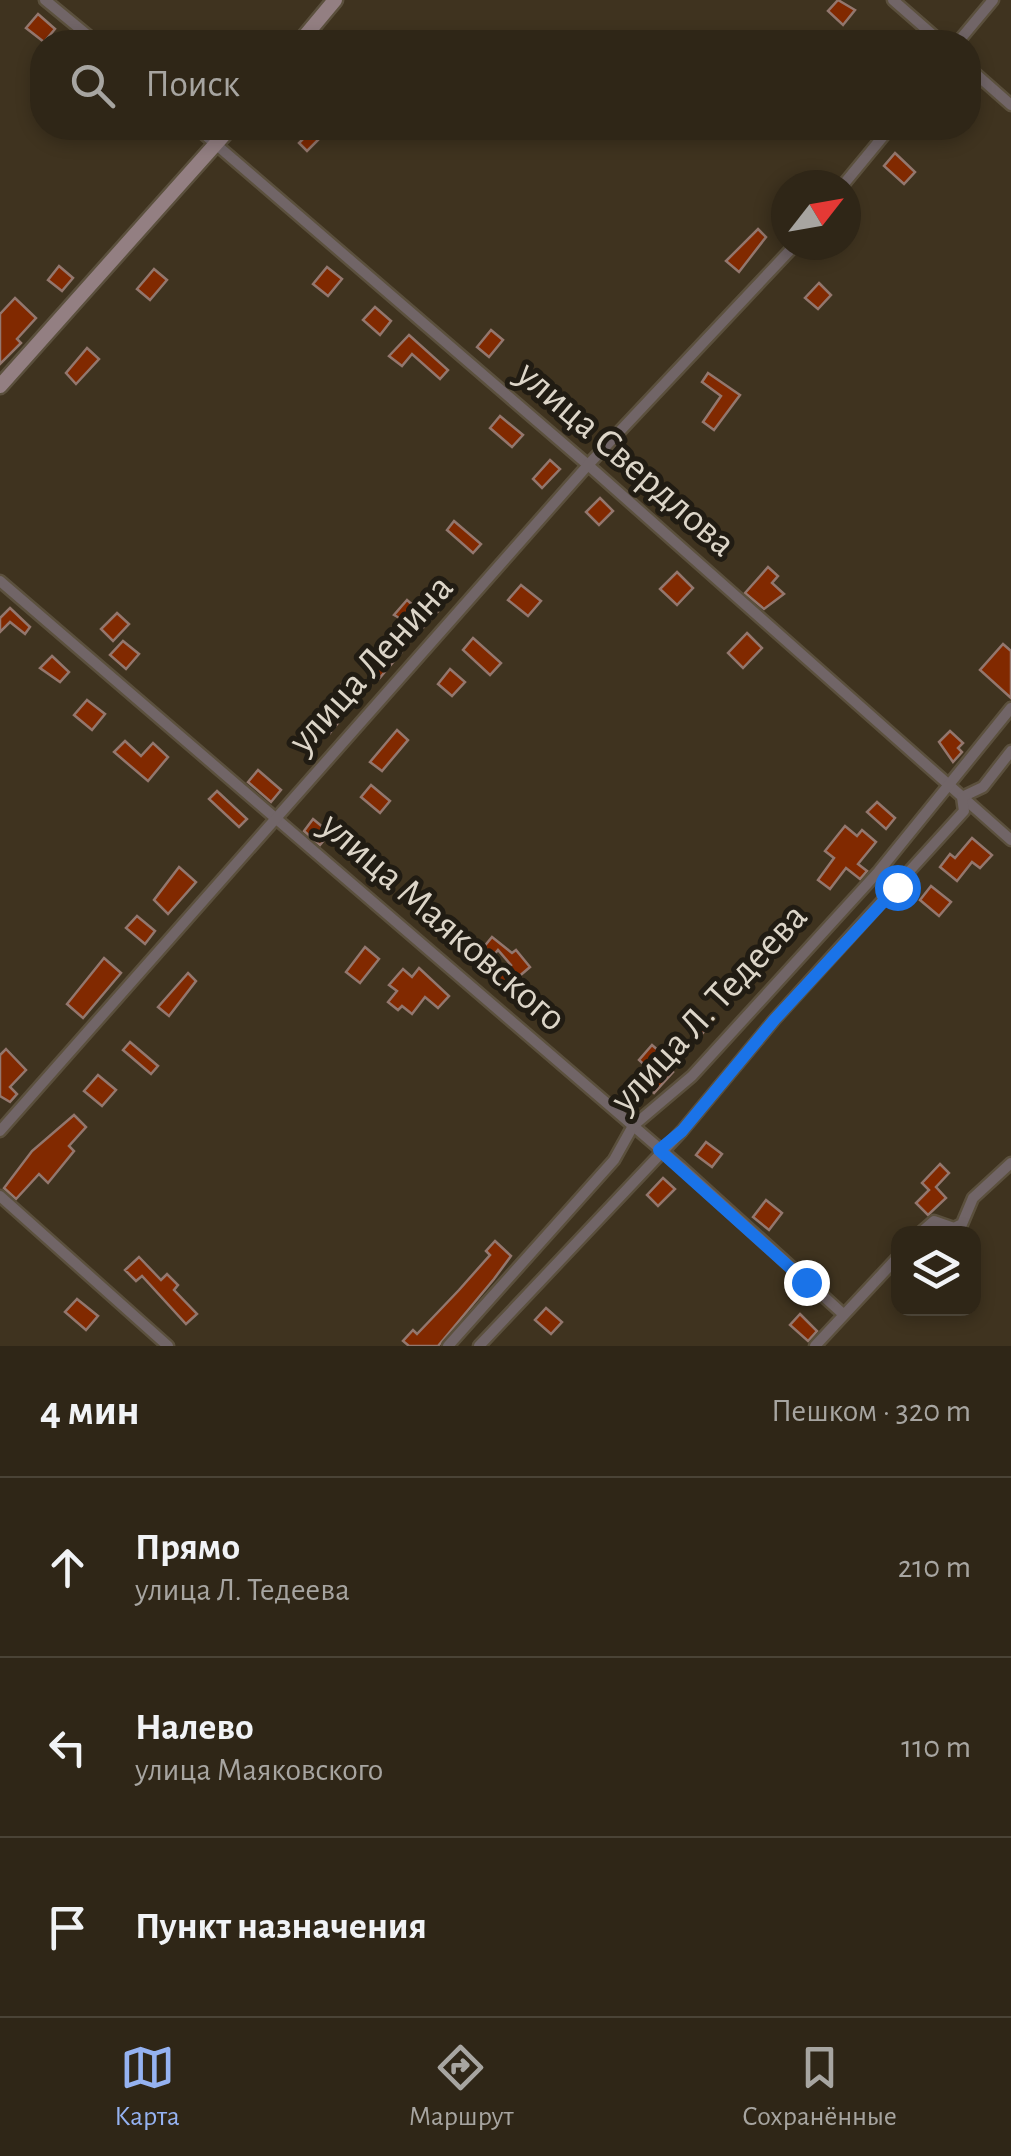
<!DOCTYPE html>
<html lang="ru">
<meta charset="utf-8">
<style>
:root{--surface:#2f2617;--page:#372e20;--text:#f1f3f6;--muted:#a7a5a1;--line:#4a4336;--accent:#95b2f1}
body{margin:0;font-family:"Alegreya Sans",sans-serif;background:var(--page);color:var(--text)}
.controls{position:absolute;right:30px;bottom:30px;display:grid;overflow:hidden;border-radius:20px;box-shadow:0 5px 15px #0003}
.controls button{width:90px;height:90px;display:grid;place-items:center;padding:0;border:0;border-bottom:2px solid var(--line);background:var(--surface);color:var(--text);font:50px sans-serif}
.compass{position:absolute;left:771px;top:170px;width:90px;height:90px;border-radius:50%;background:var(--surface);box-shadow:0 5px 15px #0003;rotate:59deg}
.stop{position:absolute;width:30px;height:30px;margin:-22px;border:8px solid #1a73e8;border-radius:50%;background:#fff}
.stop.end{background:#1a73e8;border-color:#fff;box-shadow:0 2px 10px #0008}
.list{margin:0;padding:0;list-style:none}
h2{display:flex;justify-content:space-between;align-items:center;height:130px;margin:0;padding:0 40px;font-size:42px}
h2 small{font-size:32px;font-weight:400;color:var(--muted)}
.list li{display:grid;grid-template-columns:65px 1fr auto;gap:30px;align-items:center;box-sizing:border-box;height:180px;padding:0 40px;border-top:2px solid var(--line)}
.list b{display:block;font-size:38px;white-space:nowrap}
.list p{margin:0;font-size:32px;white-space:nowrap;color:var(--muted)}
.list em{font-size:32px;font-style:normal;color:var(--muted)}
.icon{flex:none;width:55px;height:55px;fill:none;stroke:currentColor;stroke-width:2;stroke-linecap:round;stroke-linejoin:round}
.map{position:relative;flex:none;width:1011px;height:1346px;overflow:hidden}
.search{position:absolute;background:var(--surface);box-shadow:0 5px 15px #0003;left:30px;right:30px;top:30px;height:110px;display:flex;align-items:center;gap:25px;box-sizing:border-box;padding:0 35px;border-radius:40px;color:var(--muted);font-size:38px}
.sheet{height:670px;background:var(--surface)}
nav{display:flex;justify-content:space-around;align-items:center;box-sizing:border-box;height:140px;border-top:2px solid var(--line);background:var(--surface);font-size:28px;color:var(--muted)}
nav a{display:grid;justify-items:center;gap:5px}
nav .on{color:var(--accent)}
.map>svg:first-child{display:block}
.building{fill:#812900;stroke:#93776e;stroke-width:2.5}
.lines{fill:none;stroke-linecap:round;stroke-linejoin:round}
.street-casing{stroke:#5b503d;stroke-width:15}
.secondary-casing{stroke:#5b503d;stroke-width:19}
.street{stroke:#716567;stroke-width:10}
.secondary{stroke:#937f82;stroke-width:14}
.route{stroke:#1a73e8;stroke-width:12}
.labels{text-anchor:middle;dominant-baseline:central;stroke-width:10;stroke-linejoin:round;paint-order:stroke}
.street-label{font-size:40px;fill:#dcd5c8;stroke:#211c13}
</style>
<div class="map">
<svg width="1011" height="1346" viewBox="0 0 1011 1346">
<rect width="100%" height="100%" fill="#3f331f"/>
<!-- building -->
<g class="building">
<polygon points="838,0 855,10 843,25 828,11"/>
<polygon points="38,14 55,29 44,42 26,28"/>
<polygon points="296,128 312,128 321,137 307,151 299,143 305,137"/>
<polygon points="895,153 915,172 904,184 884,166"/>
<polygon points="758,229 766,237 739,272 726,261"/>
<polygon points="59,266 73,278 62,291 48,280"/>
<polygon points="327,267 342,279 328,296 313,284"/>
<polygon points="154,269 167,280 150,300 137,289"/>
<polygon points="819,283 831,295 818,309 805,298"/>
<polygon points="15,298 36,318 17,339 21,343 0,364 0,314"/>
<polygon points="375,307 391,321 380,335 363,320"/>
<polygon points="491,330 503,340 489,357 477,347"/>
<polygon points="409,335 448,370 440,379 412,354 402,366 389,356"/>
<polygon points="87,348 99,359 76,384 66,373"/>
<polygon points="708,373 740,395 714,430 703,422 721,396 702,382"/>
<polygon points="500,416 523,435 512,447 490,428"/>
<polygon points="550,460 560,469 542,488 533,479"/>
<polygon points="600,498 613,511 599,525 586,512"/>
<polygon points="454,521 481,544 473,553 447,530"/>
<polygon points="768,567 778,576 772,583 784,594 764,609 745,593"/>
<polygon points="677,572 693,588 677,605 660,589"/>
<polygon points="521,585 541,601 528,616 508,600"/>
<polygon points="426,596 440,609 421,630 394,615 407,600 415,607"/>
<polygon points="10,608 30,627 25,634 10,622 0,632 0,618"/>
<polygon points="117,613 129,624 113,641 101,629"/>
<polygon points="747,633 762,648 743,668 728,653"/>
<polygon points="473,638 501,663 490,675 463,650"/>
<polygon points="385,639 401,653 378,680 364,667"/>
<polygon points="123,641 139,654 126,669 110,655"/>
<polygon points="1003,644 1011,651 1011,698 980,670"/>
<polygon points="52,656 69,672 60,682 40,668"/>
<polygon points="450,669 465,682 452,696 438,684"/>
<polygon points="346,679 362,693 330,733 313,719"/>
<polygon points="87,700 105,714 92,730 74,715"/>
<polygon points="397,730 408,740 382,771 370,762"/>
<polygon points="950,731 963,743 958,748 962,752 953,762 939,742"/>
<polygon points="125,741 141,756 153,743 168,757 148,781 114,752"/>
<polygon points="258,770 281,790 271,802 248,782"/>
<polygon points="371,785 390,801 380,813 361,797"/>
<polygon points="217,791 247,819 239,827 209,799"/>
<polygon points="877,802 895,818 886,829 867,812"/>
<polygon points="313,819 330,833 320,845 304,831"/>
<polygon points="845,826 857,836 862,830 876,842 858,864 867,871 860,879 846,868 830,889 818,880 834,858 825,851"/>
<polygon points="972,838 992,855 980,868 972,862 957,881 940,867 950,854 955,858"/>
<polygon points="179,867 196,882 168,914 154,900"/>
<polygon points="931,886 951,902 939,916 920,900"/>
<polygon points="137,916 155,931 145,944 126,928"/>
<polygon points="492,937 512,953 516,950 530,967 503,990 494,978 511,965 498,950 488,962 478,954"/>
<polygon points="365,947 379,959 360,983 346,972"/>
<polygon points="104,958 121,973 83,1018 67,1004"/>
<polygon points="419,968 449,996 438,1008 425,997 412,1014 402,1006 398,1010 388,1002 397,991 389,985 403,969 412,977"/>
<polygon points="188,973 196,981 169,1016 158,1007"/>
<polygon points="696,1009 711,1024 701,1035 685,1019"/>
<polygon points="676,1035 687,1047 666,1066 673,1072 654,1093 644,1085 654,1074 639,1060 652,1045 659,1051"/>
<polygon points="130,1042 158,1066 151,1074 123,1050"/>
<polygon points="6,1049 26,1070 10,1087 17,1094 10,1102 0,1096 0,1055"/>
<polygon points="98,1075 116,1090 102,1106 84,1091"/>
<polygon points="74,1115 86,1127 69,1146 74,1151 48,1183 39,1174 16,1199 4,1188 32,1151"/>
<polygon points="706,1142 722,1154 712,1167 696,1155"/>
<polygon points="940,1164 949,1173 936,1187 946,1198 928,1215 916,1203 929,1190 922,1183"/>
<polygon points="663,1178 675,1189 658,1206 647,1195"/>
<polygon points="766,1200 782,1213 769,1230 753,1217"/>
<polygon points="495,1241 511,1256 494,1279 438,1346 409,1346 403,1341 413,1330 417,1334 459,1290 490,1255 486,1251"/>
<polygon points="139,1257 161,1280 167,1274 178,1285 174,1290 197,1314 186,1324 142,1276 136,1281 125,1270"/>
<polygon points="77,1299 98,1316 86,1330 65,1312"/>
<polygon points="546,1308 562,1322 551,1334 535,1320"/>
<polygon points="800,1314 817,1331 808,1341 790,1325"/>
</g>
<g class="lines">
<!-- street casing -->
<g class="street-casing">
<g id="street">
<polyline points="45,0 96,42"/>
<polyline points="893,0 941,42"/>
<polyline points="958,42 993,0"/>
<polyline points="968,67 1011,105"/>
<polyline points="197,128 588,465 1011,840"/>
<polyline points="843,185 890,128"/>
<polyline points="0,581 681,1167 842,1313"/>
<polyline points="0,1131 588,465 795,245"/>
<polyline points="0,1196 168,1346"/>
<polyline points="919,1234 934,1221 954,1228 962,1224 973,1198 1011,1163"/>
<polyline points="448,1346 614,1160 633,1126 692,1076 879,871 1011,708"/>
<polyline points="479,1346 682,1131 775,1019 964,811 962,797 983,787 1011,751"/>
<polyline points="815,1346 898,1257"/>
</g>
</g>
<!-- secondary casing -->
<g class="secondary-casing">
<g id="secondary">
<polyline points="300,42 335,0"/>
<polyline points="0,386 230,128"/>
</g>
</g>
<!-- street -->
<use href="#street" class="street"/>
<!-- secondary -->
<use href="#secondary" class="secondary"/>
</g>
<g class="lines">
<!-- route -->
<polyline class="route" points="806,1282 659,1150 682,1131 775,1019 897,887"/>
</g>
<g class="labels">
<!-- street labels -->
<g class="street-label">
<text transform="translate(626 459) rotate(41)">улица Свердлова</text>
<text transform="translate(371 664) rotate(-48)">улица Ленина</text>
<text transform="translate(443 922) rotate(41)">улица Маяковского</text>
<text transform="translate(709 1008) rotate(-47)">улица Л. Тедеева</text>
</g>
</g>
</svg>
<div class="controls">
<button><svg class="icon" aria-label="layers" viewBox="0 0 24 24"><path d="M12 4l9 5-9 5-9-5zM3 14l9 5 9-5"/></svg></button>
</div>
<svg class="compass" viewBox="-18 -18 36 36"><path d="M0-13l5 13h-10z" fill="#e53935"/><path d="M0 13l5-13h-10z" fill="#a7a5a1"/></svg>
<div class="stop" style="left:897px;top:887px"></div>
<div class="stop end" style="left:806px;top:1282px"></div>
<div class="search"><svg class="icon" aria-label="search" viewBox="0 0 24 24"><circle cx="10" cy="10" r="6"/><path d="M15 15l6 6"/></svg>Поиск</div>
</div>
<section class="sheet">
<h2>4 мин<small>Пешком · 320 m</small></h2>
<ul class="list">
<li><svg class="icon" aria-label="ahead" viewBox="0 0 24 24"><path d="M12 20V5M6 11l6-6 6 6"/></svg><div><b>Прямо</b><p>улица Л. Тедеева</p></div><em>210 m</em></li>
<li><svg class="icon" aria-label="left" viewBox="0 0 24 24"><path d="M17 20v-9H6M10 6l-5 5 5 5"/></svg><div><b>Налево</b><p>улица Маяковского</p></div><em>110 m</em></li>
<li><svg class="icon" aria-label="arrive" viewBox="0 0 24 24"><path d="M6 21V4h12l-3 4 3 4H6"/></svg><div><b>Пункт назначения</b></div></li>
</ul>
</section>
<nav>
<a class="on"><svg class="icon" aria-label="map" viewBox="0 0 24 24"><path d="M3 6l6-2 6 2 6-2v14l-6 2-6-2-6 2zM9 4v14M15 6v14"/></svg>Карта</a>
<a><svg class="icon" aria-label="directions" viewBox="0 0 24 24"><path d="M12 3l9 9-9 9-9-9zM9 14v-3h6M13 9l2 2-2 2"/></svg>Маршрут</a>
<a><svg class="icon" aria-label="saved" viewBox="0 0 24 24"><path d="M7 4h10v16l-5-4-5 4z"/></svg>Сохранённые</a>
</nav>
